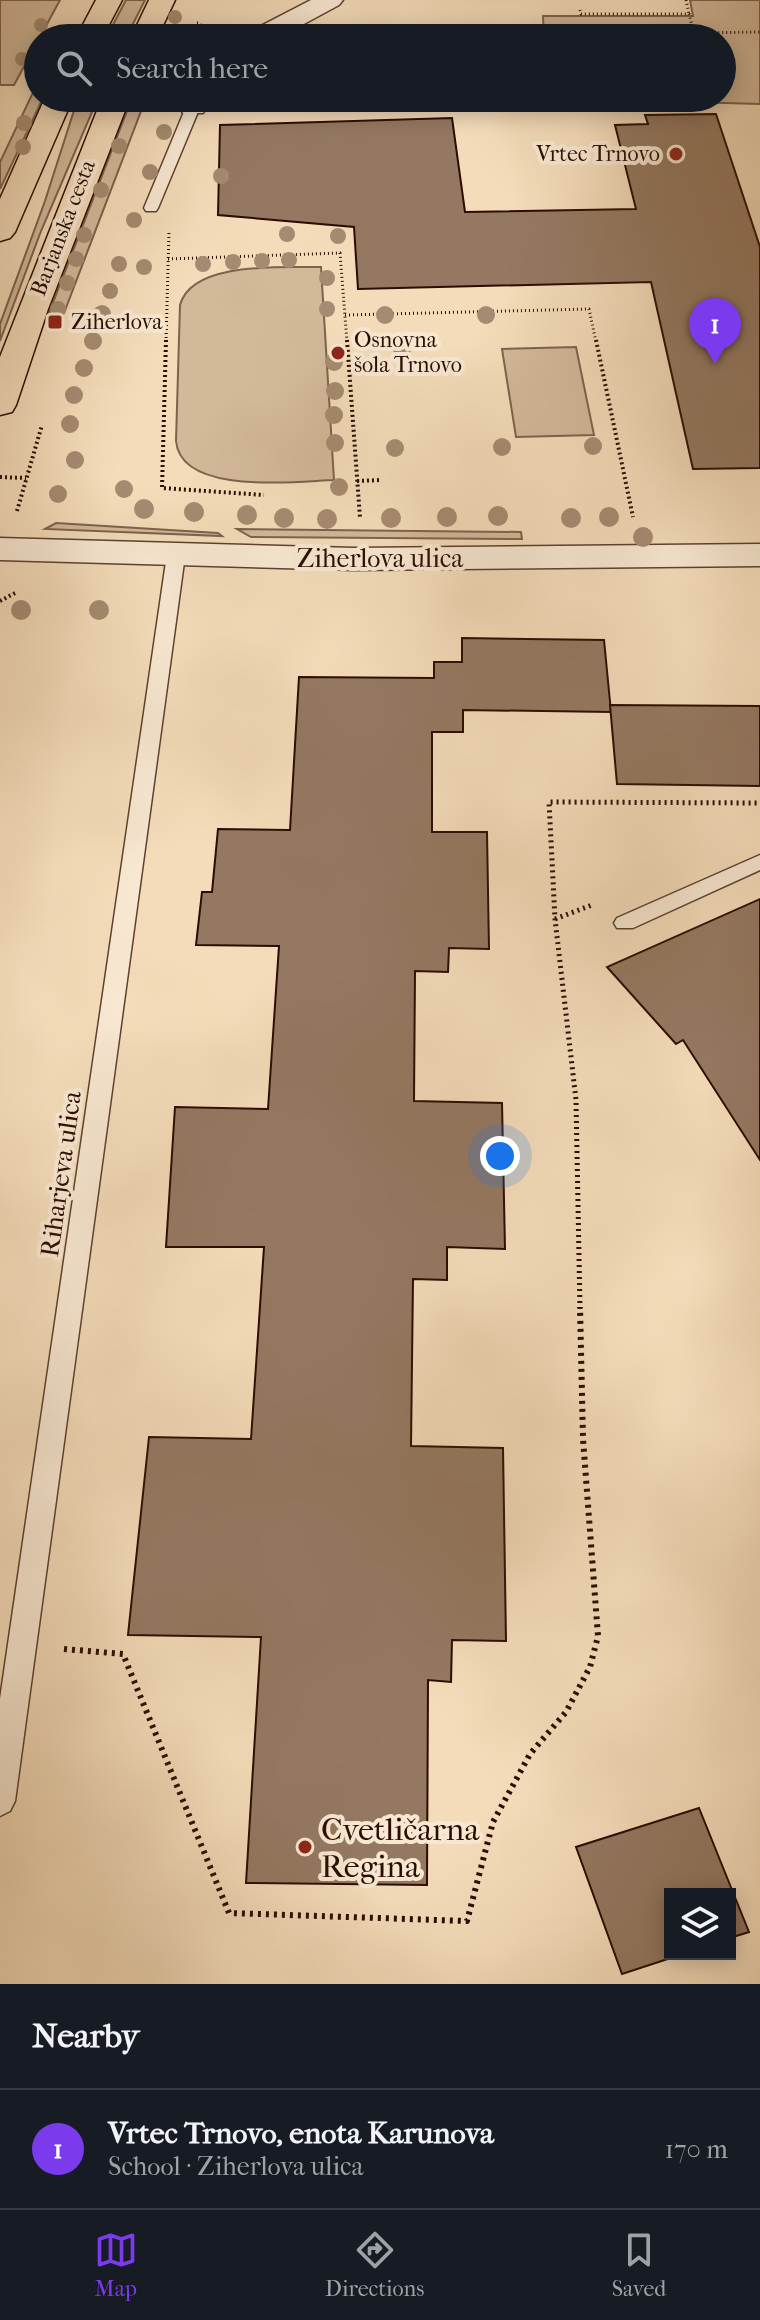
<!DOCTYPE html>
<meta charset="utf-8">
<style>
:root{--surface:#171b24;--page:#242831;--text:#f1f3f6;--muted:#9ea1a6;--line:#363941;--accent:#7c3aed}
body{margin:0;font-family:"IM FELL French Canon",serif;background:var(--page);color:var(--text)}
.controls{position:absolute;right:24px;bottom:24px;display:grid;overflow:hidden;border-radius:0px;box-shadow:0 4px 20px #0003}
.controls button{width:72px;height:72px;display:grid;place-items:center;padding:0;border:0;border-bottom:2px solid var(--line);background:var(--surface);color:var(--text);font:40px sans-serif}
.you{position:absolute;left:500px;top:1156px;width:28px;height:28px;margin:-20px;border:6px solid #fff;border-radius:50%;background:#1a73e8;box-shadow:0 0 0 12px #1a73e833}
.badge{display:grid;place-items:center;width:52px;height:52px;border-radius:50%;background:var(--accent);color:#fff;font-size:26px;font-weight:700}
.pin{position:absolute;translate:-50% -66px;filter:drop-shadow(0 2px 4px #0008)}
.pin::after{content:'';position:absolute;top:42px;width:28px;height:24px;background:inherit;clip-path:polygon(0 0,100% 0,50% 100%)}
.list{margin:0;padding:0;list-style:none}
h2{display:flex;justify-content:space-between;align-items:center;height:104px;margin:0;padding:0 32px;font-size:34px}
h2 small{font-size:26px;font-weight:400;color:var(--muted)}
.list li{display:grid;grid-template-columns:52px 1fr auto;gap:24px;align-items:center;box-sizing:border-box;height:120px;padding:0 32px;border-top:2px solid var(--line)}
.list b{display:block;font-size:30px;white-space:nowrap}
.list p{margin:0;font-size:26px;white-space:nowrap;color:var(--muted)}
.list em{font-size:26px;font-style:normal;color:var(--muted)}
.icon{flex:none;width:44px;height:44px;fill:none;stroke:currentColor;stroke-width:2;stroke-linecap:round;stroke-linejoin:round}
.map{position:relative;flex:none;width:760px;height:1984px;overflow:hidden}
.search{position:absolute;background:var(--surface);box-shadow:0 4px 20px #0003;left:24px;right:24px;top:24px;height:88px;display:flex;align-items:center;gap:20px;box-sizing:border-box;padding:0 28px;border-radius:44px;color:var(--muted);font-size:30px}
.sheet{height:224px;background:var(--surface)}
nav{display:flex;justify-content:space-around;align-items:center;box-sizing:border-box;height:112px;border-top:2px solid var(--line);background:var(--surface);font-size:22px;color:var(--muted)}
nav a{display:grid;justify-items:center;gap:4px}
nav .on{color:var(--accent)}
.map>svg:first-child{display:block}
.green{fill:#d2b99a;stroke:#7e624d;stroke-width:2}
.building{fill:#947861;stroke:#2b0c00;stroke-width:2}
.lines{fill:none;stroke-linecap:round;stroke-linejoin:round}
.service-casing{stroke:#5d402e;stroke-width:3}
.minor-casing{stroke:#5d402e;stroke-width:3}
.primary-casing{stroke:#2b0c00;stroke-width:3}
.path-far3{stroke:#2b0c00;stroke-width:3;stroke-dasharray:1 3;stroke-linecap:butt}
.path-far2{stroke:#2b0c00;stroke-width:4;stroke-dasharray:2 3;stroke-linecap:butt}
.path-far1{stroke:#2b0c00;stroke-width:5;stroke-dasharray:2 4;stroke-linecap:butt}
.path{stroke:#2b0c00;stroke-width:6;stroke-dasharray:3 5;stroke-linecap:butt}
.service{fill:#f8e8d2;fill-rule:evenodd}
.minor{fill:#f8e8d2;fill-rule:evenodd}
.primary{fill:#f4dcba;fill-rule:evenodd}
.tree{fill:#a58b71}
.poi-dot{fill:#8f2418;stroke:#f8e8d2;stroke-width:3}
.labels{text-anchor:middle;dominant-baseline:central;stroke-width:8;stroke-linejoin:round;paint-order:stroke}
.far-poi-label{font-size:22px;fill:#2b0c00;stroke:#f8e8d2;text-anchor:start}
.far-street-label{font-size:22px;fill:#2b0c00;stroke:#f8e8d2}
.street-label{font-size:26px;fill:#2b0c00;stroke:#f8e8d2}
.near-poi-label{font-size:32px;fill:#2b0c00;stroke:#f8e8d2;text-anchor:start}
</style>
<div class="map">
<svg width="760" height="1984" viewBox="0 0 760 1984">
<rect width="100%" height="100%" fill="#f4dcba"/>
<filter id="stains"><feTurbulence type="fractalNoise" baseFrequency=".0025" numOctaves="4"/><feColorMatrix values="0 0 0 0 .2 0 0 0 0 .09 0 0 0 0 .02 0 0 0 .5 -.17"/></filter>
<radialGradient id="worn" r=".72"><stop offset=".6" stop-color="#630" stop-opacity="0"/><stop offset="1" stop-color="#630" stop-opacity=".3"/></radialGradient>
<!-- green -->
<g class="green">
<polygon points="0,0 60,0 14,85 0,85"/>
<polygon points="126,0 145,0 126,38 106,38"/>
<polygon points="690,0 760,0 760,104 553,98 722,98 722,38 544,38 543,16 693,16"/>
<polygon points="38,82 38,98 43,98 0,189 0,162"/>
<polygon points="78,98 98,98 41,231 0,341 0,324 45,201"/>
<polygon points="132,98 146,98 64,313 49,313"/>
<path d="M321 267 334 480C297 481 181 496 176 441L180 305C192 260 285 268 321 267Z"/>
<polygon points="576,347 594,435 516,437 502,349"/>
<polygon points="56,523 218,533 222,536 45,529"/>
<polygon points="237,529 521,532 522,539 251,537"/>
</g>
<!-- building -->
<g class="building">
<polygon points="716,114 760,247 760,468 693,469 651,282 358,289 354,227 218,215 220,125 452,118 465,212 636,209 615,125 648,124 645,115"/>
<polygon points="462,638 604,640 611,712 463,710 463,732 432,732 432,832 487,832 489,949 449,948 448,972 415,971 414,1101 502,1103 505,1249 447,1247 447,1280 413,1279 411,1446 503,1448 506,1641 452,1640 451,1682 428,1680 427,1885 246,1883 261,1637 128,1635 149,1437 251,1439 264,1247 166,1247 175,1107 268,1109 279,946 196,945 202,892 212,892 218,829 290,830 299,677 434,678 434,662 462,662"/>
<polygon points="610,705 760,706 760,786 617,784"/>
<polygon points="760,899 760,1160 683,1040 676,1044 607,967"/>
<polygon points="699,1808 749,1932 730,1938 730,1894 670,1894 670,1954 683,1954 622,1974 576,1847"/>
</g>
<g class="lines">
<!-- service casing -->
<g class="service-casing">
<g id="service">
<polygon points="193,103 200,107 158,208 156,211 146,211 144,208 186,107"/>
<polygon points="176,550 185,555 15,1801 10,1811 0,1816 0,1699 167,555"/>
<polygon points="760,855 760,870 633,928 617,928 614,923 617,918"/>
</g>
</g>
<!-- minor casing -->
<g class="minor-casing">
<g id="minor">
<polygon points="311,0 343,0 339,5 278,38 245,38 249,32"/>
<polygon points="185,98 213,98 203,113 183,113 179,107"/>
<polygon points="0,538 354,548 760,544 760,566 354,570 0,560"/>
</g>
</g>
<!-- primary casing -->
<g class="primary-casing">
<g id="primary">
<polygon points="96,0 122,0 102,38 76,38"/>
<polygon points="149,0 175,0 157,38 131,38"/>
<polygon points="45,98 73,98 15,232 10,238 0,241 0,199"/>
<polygon points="102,98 130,98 48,309 16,405 12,412 0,415 0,357"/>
</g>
</g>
<!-- path-far3 -->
<g class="path-far3">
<polyline points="686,0 689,14"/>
<polyline points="580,10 581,14 689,14 694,33 760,32"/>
<polyline points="197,23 200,23 204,38"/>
<polyline points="29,79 38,62"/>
<polyline points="168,259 340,253 347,342"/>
<polyline points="345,315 589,309 596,342"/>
<polyline points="166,342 169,231"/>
</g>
<!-- path-far2 -->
<g class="path-far2">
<polyline points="166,340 162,488 264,495"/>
<polyline points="347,340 360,518"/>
<polyline points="596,340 633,517"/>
<polyline points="0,477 26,478"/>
<polyline points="357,481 382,480"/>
<polyline points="17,511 42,425"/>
<polyline points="0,601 17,592"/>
</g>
<!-- path-far1 -->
<g class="path-far1">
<polyline points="555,919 592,905"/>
<polyline points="580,1309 576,1100 555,919 549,802 760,803"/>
</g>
<!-- path -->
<polyline class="path" points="64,1649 123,1654 229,1913 467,1921 493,1822 530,1754 566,1712 590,1667 598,1636 583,1439 580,1307"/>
<!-- service -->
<use href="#service" class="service"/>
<!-- minor -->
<use href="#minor" class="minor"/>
<!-- primary -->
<use href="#primary" class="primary"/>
</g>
<!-- trees -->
<g class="tree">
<circle cx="175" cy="17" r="7"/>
<circle cx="41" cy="25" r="7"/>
<circle cx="22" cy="59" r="7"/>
<circle cx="24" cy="123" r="8"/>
<circle cx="164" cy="132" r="8"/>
<circle cx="119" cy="146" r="8"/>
<circle cx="23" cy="147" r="8"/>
<circle cx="150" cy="172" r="8"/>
<circle cx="221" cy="176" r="8"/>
<circle cx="101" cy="190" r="8"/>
<circle cx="134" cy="220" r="8"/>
<circle cx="287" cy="234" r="8"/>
<circle cx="84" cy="235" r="8"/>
<circle cx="338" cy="236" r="8"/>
<circle cx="76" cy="259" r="8"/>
<circle cx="289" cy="260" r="8"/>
<circle cx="262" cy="261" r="8"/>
<circle cx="233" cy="262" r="8"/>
<circle cx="119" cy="264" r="8"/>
<circle cx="203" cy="264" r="8"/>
<circle cx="144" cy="267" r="8"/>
<circle cx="327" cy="278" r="8"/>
<circle cx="67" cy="283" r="8"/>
<circle cx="110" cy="291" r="8"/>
<circle cx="58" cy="309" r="8"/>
<circle cx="327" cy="309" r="8"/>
<circle cx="102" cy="314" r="9"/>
<circle cx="385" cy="315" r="9"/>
<circle cx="486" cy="315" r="9"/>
<circle cx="93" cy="341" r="9"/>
<circle cx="402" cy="349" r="9"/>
<circle cx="334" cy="362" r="9"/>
<circle cx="84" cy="368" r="9"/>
<circle cx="335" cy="391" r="9"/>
<circle cx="74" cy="395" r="9"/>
<circle cx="334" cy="415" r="9"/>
<circle cx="70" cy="424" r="9"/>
<circle cx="335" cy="443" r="9"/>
<circle cx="593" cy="446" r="9"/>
<circle cx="502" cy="447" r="9"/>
<circle cx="395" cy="448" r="9"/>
<circle cx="75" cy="460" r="9"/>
<circle cx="339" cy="487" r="9"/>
<circle cx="124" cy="489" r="9"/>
<circle cx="58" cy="494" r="9"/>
<circle cx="144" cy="509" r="10"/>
<circle cx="194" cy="512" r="10"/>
<circle cx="247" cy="515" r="10"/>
<circle cx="498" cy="516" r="10"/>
<circle cx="447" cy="517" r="10"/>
<circle cx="609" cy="517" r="10"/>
<circle cx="284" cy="518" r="10"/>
<circle cx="391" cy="518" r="10"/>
<circle cx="571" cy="518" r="10"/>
<circle cx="327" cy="519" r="10"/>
<circle cx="643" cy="537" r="10"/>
<circle cx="21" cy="610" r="10"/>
<circle cx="99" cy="610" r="10"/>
</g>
<!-- markers -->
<g class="poi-dot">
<circle cx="676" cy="154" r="8"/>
<rect x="47" y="314" width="16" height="16" rx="4"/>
<circle cx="338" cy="353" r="8"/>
<circle cx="305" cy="1847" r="8"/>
</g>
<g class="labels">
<!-- far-poi labels -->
<g class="far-poi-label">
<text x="660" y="154" text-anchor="end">Vrtec Trnovo</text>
<text x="71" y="322">Ziherlova</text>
<text x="354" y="340">Osnovna<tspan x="354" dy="25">šola Trnovo</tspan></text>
</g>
<!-- far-street labels -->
<g class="far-street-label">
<text transform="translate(63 228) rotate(-69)">Barjanska cesta</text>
</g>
<!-- street labels -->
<g class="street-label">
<text x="380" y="558">Ziherlova ulica</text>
<text transform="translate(61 1174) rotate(-82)">Riharjeva ulica</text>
</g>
<!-- near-poi labels -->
<g class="near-poi-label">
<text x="321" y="1829">Cvetličarna<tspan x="321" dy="37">Regina</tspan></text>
</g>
</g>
<rect width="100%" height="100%" filter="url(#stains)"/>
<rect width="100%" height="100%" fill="url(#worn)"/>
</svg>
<div class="controls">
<button><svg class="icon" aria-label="layers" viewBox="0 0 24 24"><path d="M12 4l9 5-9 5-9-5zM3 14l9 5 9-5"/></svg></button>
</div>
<div class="you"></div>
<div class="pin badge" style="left:715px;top:364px">1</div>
<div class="search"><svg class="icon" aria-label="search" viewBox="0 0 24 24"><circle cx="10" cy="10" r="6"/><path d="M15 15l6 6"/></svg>Search here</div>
</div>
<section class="sheet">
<h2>Nearby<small></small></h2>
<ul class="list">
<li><span class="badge">1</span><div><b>Vrtec Trnovo, enota Karunova</b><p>School · Ziherlova ulica</p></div><em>170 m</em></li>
</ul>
</section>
<nav>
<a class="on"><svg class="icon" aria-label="map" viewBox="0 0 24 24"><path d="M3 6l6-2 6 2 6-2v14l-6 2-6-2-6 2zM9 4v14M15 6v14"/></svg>Map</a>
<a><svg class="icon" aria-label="directions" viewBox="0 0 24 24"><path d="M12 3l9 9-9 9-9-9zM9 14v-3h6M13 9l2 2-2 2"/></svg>Directions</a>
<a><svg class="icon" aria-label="saved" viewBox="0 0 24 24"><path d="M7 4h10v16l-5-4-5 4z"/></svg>Saved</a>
</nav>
